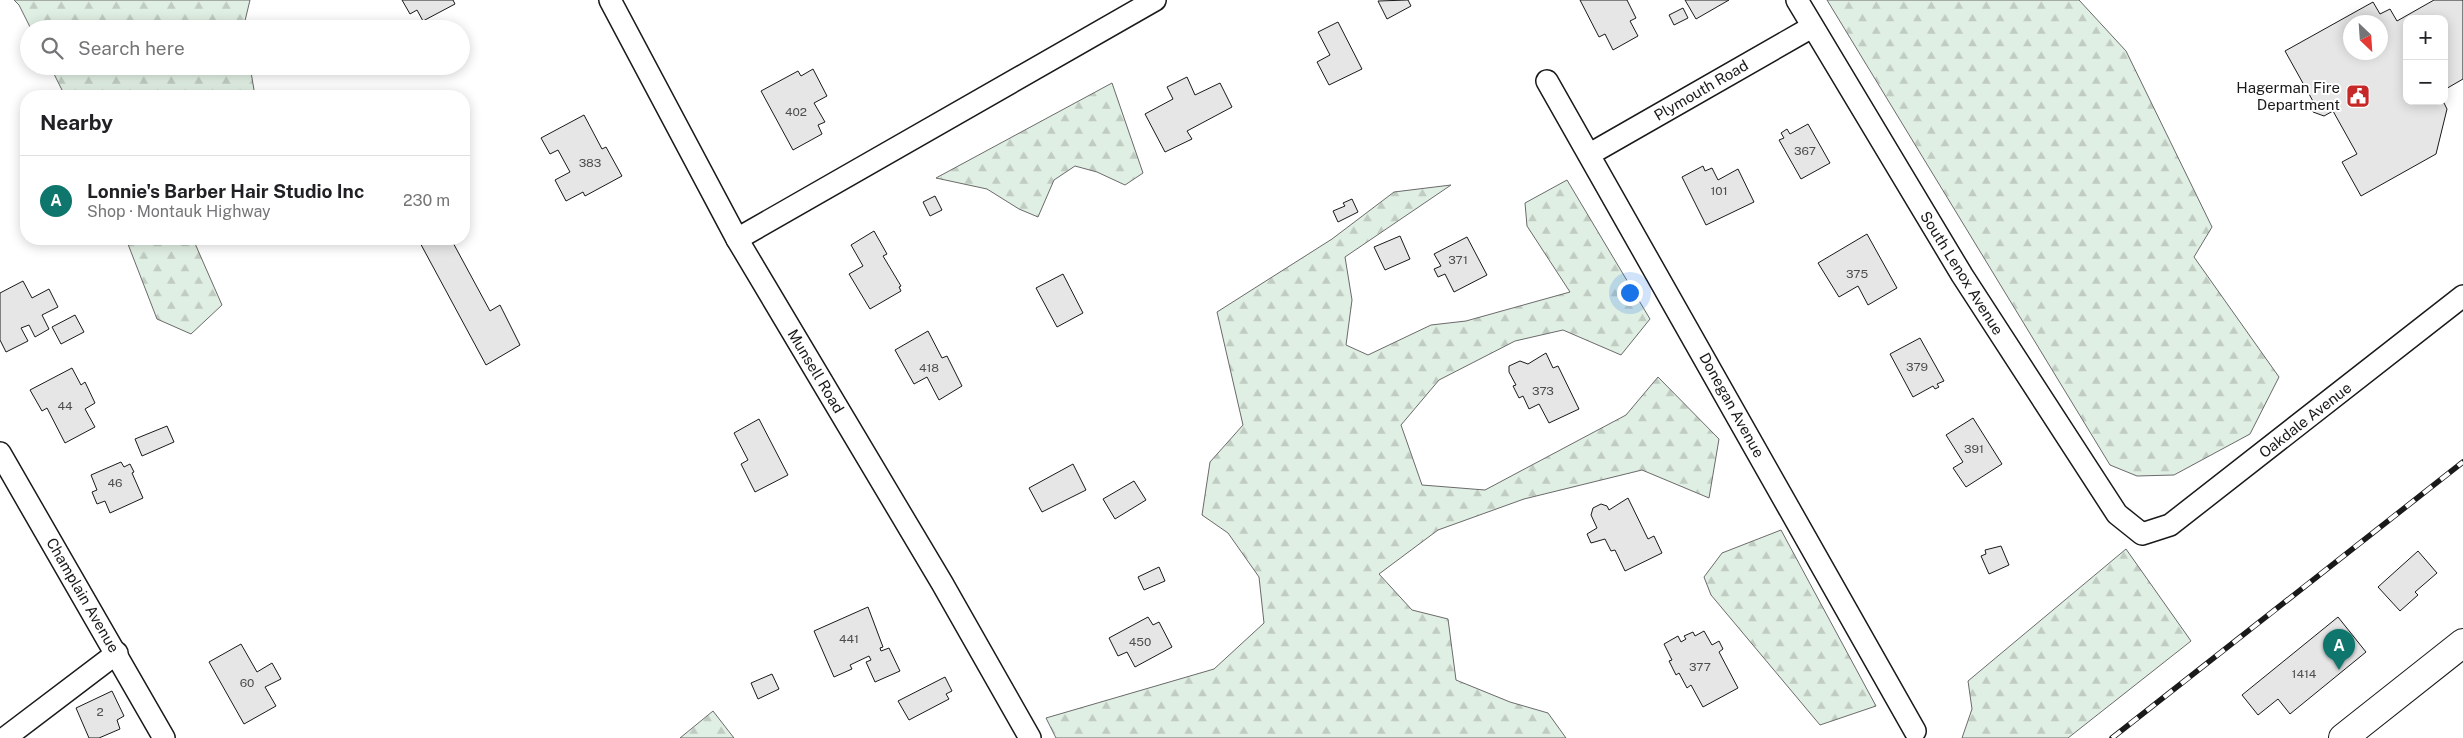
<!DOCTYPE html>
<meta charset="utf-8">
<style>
:root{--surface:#fff;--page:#f2f2f2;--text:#202124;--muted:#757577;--line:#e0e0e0;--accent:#0f766e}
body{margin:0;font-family:"Public Sans",sans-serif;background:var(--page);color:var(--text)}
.controls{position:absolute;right:15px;top:15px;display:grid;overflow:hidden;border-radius:10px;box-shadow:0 2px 12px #0003}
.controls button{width:45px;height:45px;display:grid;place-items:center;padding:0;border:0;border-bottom:1px solid var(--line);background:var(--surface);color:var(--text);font:25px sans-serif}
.compass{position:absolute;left:2343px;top:15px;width:45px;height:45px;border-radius:50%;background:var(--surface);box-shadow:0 2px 12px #0003;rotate:155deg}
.you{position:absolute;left:1629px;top:292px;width:18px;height:18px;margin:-12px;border:4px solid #fff;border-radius:50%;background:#1a73e8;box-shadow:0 0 0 8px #1a73e833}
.badge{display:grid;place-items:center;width:32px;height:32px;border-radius:50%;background:var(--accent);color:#fff;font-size:16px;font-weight:700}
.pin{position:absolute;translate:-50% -41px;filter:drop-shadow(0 1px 2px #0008)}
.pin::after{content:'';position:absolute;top:26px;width:18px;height:15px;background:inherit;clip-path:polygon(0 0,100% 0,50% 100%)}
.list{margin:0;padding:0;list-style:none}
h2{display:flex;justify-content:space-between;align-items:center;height:65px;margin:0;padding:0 20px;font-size:21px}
h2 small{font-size:16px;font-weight:400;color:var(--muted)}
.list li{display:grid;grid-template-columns:32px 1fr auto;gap:15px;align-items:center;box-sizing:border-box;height:90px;padding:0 20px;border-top:1px solid var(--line)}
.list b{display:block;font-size:19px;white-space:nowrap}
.list p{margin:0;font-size:16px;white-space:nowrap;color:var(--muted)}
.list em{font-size:16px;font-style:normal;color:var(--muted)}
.icon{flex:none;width:28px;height:28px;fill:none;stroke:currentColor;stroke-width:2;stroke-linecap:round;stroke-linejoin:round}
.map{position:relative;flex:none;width:2463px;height:738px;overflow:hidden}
.search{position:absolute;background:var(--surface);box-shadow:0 2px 12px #0003;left:20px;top:20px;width:450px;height:55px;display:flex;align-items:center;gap:12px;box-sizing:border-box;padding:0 18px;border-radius:28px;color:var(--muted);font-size:19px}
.panel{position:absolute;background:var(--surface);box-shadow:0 2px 12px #0003;left:20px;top:90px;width:450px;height:155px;border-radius:20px}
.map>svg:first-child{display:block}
.forest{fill:url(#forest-firs);stroke:#6a6a6a}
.building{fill:#e6e6e6;stroke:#1a1a1a;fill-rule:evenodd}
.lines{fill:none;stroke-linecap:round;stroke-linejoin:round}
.street-casing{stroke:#1a1a1a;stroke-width:24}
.primary-casing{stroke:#1a1a1a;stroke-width:30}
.street{stroke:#fff;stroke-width:21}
.primary{stroke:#fff;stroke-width:28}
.rail-casing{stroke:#1a1a1a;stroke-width:5.5}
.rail{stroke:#fff;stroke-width:4;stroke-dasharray:11;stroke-linecap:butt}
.labels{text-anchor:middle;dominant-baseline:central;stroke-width:4;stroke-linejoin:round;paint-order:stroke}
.number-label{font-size:12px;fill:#4d4d4d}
.poi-label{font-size:15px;fill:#1a1a1a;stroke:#fff;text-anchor:end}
.street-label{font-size:15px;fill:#1a1a1a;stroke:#fff}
</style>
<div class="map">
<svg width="2463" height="738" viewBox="0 0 2463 738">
<defs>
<pattern id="forest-firs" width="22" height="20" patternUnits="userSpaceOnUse" patternTransform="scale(1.25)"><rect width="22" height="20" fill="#e0efe3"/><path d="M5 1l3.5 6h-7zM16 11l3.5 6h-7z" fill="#c0ccc2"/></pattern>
</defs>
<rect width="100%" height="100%" fill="#fff"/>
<!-- forest -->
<g class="forest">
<polygon points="14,0 250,0 243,29 31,29 19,5"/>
<polygon points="1827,0 2079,0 2126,51 2212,227 2194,257 2279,377 2250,434 2174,475 2137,476 2110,465"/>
<polygon points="50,66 250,66 255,96 65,96"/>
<polygon points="1112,83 1143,173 1125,185 1097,172 1075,166 1054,180 1038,217 1019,209 987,189 936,178"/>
<polygon points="1567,180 1650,319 1621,355 1563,330 1515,341 1439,380 1401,425 1422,485 1485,490 1626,415 1658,377 1719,439 1709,498 1642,470 1524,499 1438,530 1379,574 1412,610 1448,619 1456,680 1510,702 1548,713 1566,738 1056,738 1046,718 1214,669 1264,623 1259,577 1228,533 1202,515 1210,462 1243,425 1217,312 1332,239 1394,192 1451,185 1345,257 1352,300 1346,345 1368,355 1431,325 1466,321 1570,292 1527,226 1525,203"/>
<polygon points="126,239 193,239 222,305 191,334 157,319"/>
<polygon points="1781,530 1876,706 1820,725 1711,595 1704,577 1722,553"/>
<polygon points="2126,549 2191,641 2068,738 1962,738 1972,709 1968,681"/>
<polygon points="713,711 734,738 680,738"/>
</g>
<!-- building -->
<g class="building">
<polygon points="402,0 453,0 455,4 423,21 417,10 410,14"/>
<polygon points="1408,0 1411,6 1387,19 1378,1"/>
<polygon points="1580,0 1627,0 1636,18 1630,21 1638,36 1613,50 1605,34 1599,37"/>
<polygon points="1685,0 1729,0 1696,19"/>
<path d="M2434 0H2463V79L2444 90V19H2407V101H2443L2447 109 2436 154 2361 196 2342 162 2357 154 2333 111 2324 116 2313 112 2309 105 2314 103 2285 51 2373 2 2380 14 2390 9 2397 21ZM2350 22H2380V52H2350Z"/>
<polygon points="1683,8 1688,18 1674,25 1669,15"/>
<polygon points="1338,22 1362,69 1329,85 1317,62 1330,55 1318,32"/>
<polygon points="813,69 827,96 814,103 825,122 818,125 822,134 793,150 761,91 798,71 801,76"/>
<polygon points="1187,77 1195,95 1220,83 1232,107 1187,131 1192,139 1165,152 1145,114 1173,99 1167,87"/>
<polygon points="584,115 602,149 606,147 622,176 585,196 583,192 566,201 555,180 570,172 558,150 550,154 541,138"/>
<polygon points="1808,124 1830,163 1801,179 1779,140 1784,138 1781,133 1787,129 1790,134"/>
<polygon points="1703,166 1705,171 1712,168 1718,180 1738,169 1754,202 1706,225 1682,177"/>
<polygon points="935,196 942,210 930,216 923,202"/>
<polygon points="1352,199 1358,212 1338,222 1333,211 1345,206 1343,203"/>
<polygon points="874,231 887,254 883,256 901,286 899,287 901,291 870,309 849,274 863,266 851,245"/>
<polygon points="1867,234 1897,288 1868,305 1858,286 1839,297 1818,263"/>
<polygon points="1400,236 1410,259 1385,270 1374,247"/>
<polygon points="1467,237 1487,275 1454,292 1445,274 1438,277 1434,269 1441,266 1434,254"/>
<polygon points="418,239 451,239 490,311 500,305 520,345 486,365"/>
<polygon points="1063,274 1083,313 1057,327 1036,288"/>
<polygon points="23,281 32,298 49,289 58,307 42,315 49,329 35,337 29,325 21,328 28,341 6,352 0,340 0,293"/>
<polygon points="75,315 84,332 61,344 52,327"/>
<polygon points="928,331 942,358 947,356 962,386 939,400 927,377 914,384 895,350"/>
<polygon points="1920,338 1944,381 1937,384 1939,387 1935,389 1933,386 1913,397 1890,354"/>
<polygon points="1546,353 1553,368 1558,366 1579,409 1549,423 1539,404 1529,409 1523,396 1519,398 1513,386 1516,385 1509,372 1509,366 1520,361 1528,364"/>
<polygon points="72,368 81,385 85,382 95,403 85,409 95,427 65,443 47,408 42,411 30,390"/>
<polygon points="1973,418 2002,464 1966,487 1953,468 1963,462 1946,435"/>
<polygon points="759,419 788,475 755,492 741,464 748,460 734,433"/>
<polygon points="167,426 174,442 142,456 135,439"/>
<polygon points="121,462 124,467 130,464 134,472 132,473 143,498 110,513 105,501 97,504 92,492 97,490 91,475"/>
<polygon points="1073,464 1086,490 1042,512 1029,488"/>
<polygon points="1134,481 1146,500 1115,519 1103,499"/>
<polygon points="1628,498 1648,539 1654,536 1662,553 1625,571 1615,550 1611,551 1605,539 1591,543 1587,534 1597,528 1591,515 1593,508 1601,504 1607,506 1609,510"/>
<polygon points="2001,546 2009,565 1989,574 1981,556 1986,554 1985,550"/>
<polygon points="2418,551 2437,573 2415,592 2418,595 2400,611 2378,587"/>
<polygon points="1159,567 1165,581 1144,590 1138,577"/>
<polygon points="868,607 883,647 880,648 881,651 889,648 900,671 875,682 866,662 871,660 869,656 850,665 852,669 834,677 814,631"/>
<polygon points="1148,617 1153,625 1159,622 1172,647 1135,667 1127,652 1118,656 1109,638"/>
<polygon points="2338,617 2366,652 2290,714 2278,699 2258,715 2242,695"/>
<polygon points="1704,631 1712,645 1719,641 1723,649 1719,652 1738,688 1703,707 1691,685 1687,688 1679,673 1676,675 1669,661 1672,660 1664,644 1678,636 1681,642 1686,639 1684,636 1693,632 1695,636"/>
<polygon points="241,644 257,672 272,663 281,679 265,687 276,706 244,724 209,662"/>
<polygon points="772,674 779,689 758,699 751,683"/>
<polygon points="945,677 952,691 946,694 949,699 909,720 898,701"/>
<polygon points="112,691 124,716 117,720 120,729 99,738 89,738 76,708"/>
</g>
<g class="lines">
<!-- street casing -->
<g class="street-casing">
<g id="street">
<polyline points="610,0 737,239 942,583 1030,738"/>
<polyline points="1797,0 1962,275 2117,514 2142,534 2170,525 2463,296"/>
<polyline points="1547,81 1915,731"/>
<polyline points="1590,154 1812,27"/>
<polyline points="737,239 1155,0"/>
<polyline points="0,453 164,738"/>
<polyline points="5,738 117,653"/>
</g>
</g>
<!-- primary casing -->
<g class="primary-casing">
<polyline id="primary" points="2343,738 2463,643"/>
</g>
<!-- street -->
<use href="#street" class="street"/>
<!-- primary -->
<use href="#primary" class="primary"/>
<!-- rail casing -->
<g class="rail-casing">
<polyline id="rail" points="2112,738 2463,462"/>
</g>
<!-- rail -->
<use href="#rail" class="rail"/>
</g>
<!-- icons -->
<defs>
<g id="civic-square" transform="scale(1.25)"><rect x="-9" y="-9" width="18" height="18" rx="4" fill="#c62828" stroke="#fff"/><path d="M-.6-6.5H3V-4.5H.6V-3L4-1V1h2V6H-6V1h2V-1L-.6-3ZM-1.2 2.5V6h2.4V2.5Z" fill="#fff"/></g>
</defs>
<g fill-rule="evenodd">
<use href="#civic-square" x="2358" y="96"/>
</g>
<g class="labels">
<!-- number labels -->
<g class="number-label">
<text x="796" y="112">402</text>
<text x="1805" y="151">367</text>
<text x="590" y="163">383</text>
<text x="1719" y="191">101</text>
<text x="1458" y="260">371</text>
<text x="1857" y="274">375</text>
<text x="1917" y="367">379</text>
<text x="929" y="368">418</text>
<text x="1543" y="391">373</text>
<text x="65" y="406">44</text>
<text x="1974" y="449">391</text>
<text x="115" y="483">46</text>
<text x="849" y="639">441</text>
<text x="1140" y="642">450</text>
<text x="1700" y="667">377</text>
<text x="2304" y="674">1414</text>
<text x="247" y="683">60</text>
<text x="100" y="712">2</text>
</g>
<!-- poi labels -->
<g class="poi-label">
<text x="2340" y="87">Hagerman Fire<tspan x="2340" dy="17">Department</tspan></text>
</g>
<!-- street labels -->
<g class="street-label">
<text transform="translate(1701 90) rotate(-30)">Plymouth Road</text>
<text transform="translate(1962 273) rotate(58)">South Lenox Avenue</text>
<text transform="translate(816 371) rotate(59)">Munsell Road</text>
<text transform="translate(1732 405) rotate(61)">Donegan Avenue</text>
<text transform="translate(2305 420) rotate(-38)">Oakdale Avenue</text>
<text transform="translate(83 595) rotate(60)">Champlain Avenue</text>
</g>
</g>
</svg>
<div class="controls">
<button>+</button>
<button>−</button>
</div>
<svg class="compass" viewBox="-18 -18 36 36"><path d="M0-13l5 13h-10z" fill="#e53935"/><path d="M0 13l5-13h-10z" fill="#757577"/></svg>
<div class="you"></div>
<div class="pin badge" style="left:2339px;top:670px">A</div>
<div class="search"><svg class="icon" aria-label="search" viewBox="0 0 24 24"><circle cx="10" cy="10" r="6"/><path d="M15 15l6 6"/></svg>Search here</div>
<section class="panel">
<h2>Nearby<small></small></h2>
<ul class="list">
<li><span class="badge">A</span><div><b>Lonnie's Barber Hair Studio Inc</b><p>Shop · Montauk Highway</p></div><em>230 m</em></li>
</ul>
</section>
</div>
